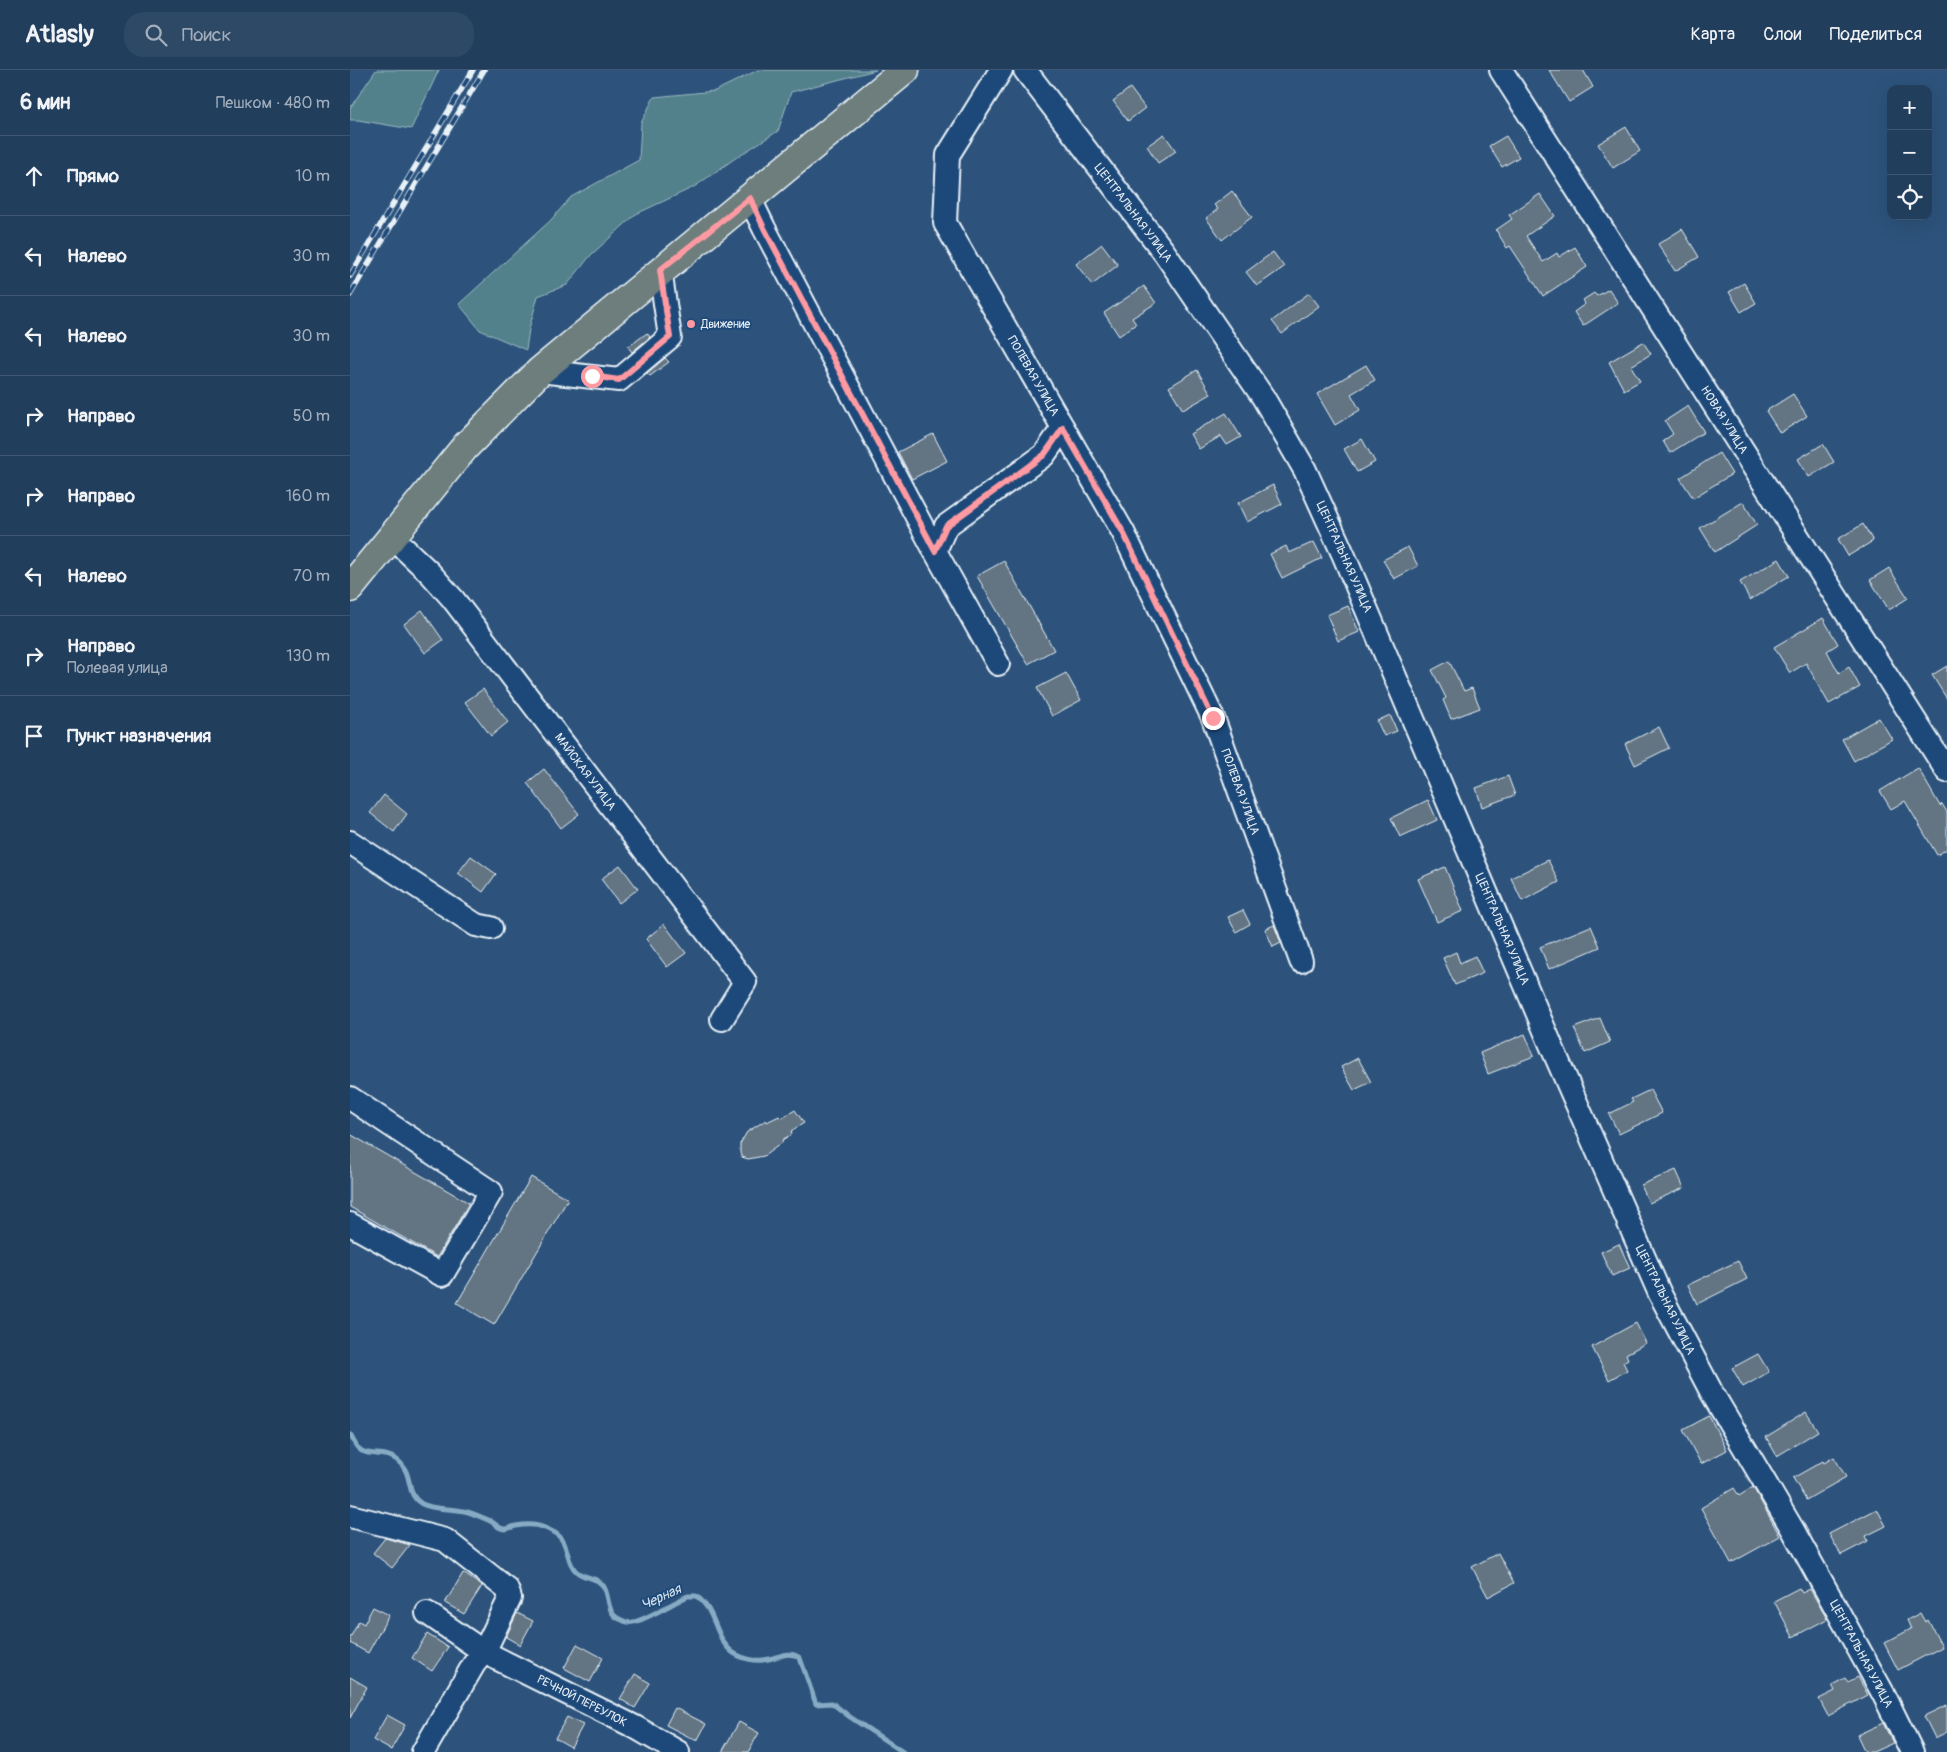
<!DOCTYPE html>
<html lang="ru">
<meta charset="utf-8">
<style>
:root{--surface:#223e5d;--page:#2e4966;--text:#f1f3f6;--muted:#a2aebc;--line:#3f5772}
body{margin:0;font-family:Pangolin,sans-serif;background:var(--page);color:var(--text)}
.controls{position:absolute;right:15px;top:15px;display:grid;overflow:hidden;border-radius:10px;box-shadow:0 5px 20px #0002}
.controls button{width:45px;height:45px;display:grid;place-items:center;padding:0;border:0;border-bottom:1px solid var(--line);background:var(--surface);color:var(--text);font:25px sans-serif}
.stop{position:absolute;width:15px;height:15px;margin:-11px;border:4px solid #ff9aa2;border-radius:50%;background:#fff}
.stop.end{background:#ff9aa2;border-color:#fff;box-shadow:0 1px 5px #0008}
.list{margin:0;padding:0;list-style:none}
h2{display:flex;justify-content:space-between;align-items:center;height:65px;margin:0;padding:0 20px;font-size:21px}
h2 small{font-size:16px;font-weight:400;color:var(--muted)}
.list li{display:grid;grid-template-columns:32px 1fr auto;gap:15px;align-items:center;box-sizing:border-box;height:80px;padding:0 20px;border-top:1px solid var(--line)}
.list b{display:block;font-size:19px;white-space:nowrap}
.list p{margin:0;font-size:16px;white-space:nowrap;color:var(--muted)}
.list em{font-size:16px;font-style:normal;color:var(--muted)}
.icon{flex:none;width:28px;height:28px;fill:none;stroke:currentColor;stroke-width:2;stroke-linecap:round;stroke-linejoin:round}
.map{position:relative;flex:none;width:1597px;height:1682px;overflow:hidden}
header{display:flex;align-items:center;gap:30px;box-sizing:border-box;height:70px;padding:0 25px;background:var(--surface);border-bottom:1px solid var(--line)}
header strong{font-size:24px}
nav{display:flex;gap:28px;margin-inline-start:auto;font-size:18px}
.search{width:350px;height:45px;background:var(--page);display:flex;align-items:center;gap:12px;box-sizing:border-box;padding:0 18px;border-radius:20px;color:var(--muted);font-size:19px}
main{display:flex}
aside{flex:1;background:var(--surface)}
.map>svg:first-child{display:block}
.green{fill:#52818b;stroke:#9db9c2}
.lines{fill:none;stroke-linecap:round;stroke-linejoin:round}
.stream{stroke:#87abc4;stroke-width:5}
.building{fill:#637583;stroke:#e8f1f8}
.minor-casing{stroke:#e8f1f8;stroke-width:26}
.major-casing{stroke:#e8f1f8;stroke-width:31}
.minor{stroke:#1f4a7a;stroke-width:22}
.major{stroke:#6d7e7c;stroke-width:28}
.rail-casing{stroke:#e8f1f8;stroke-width:5.5}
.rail{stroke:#1f4a7a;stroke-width:4;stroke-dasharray:11;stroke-linecap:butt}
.route{stroke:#ff9aa2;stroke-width:6}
.poi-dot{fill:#ff9aa2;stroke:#1f4a7a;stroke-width:2}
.labels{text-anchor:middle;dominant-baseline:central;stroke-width:4;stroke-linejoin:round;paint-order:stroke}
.street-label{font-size:12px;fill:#e8f1f8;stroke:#1f4a7a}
.poi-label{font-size:12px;fill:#e8f1f8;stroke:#1f4a7a;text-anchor:start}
.water-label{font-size:14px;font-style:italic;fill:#d0e0eb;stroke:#1f4a7a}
</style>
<header>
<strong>Atlasly</strong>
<div class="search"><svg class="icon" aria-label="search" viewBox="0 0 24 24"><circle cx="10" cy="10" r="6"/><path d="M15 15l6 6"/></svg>Поиск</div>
<nav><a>Карта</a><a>Слои</a><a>Поделиться</a></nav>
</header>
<main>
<aside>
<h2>6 мин<small>Пешком · 480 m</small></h2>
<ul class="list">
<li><svg class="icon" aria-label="ahead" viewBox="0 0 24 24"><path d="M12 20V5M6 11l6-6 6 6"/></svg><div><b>Прямо</b></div><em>10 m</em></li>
<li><svg class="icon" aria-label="left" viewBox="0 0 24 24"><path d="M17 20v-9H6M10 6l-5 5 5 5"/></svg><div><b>Налево</b></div><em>30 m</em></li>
<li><svg class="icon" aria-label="left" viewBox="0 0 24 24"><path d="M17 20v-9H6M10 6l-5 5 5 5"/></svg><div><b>Налево</b></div><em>30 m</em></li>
<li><svg class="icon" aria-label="right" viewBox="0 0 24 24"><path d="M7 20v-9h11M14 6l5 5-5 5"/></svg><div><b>Направо</b></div><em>50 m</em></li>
<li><svg class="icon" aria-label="right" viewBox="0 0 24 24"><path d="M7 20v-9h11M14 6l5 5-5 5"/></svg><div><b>Направо</b></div><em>160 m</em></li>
<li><svg class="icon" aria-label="left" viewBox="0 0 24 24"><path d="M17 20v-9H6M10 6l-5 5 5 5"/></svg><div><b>Налево</b></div><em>70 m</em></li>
<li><svg class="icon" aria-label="right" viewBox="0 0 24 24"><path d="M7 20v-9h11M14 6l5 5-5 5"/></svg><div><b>Направо</b><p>Полевая улица</p></div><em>130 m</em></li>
<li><svg class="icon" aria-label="arrive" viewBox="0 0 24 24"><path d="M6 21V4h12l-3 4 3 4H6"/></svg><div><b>Пункт назначения</b></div></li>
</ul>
</aside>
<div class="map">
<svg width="1597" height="1682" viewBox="0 0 1597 1682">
<rect width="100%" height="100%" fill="#2d537c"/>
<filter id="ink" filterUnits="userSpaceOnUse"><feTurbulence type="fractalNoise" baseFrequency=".02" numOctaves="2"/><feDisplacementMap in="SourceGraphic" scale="10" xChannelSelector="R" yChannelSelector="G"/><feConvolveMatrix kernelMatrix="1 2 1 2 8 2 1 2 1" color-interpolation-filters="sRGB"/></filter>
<g filter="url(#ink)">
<!-- green -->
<g class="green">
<polygon points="26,0 89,0 61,59 8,50 0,50 0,38"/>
<polygon points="408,0 526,0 441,22 428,61 387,87 344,117 286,144 241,185 217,215 188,226 179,259 176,280 130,260 109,234 200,151 221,127 289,90 291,53 304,27 365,21"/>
</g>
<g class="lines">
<!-- stream -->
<path class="stream" d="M0 1365C3 1369 5 1375 8 1378 17 1388 35 1380 47 1390 65 1404 54 1424 72 1434 86 1441 106 1437 121 1443 126 1445 137 1449 142 1452 146 1454 148 1459 155 1459 158 1459 162 1457 166 1456 182 1453 191 1455 205 1463 220 1472 215 1492 227 1502 236 1509 250 1507 255 1519 260 1531 257 1545 272 1550 275 1552 280 1553 283 1552 294 1551 326 1531 338 1526H346C368 1541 364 1573 387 1585 394 1589 405 1591 413 1590 427 1589 438 1579 450 1588L466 1634 482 1633 500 1647 553 1682"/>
</g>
<!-- building -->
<g class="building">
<polygon points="1199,0 1233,0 1243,17 1219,32"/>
<polygon points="780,18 795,38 778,51 763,31"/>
<polygon points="1276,57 1290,81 1263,98 1248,74"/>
<polygon points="814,64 826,81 808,93 797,76"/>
<polygon points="1156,66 1169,87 1152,97 1139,76"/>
<polygon points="882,121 902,147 872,170 856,148 868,139 864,135"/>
<polygon points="1190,124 1205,146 1176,166 1193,192 1207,183 1209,187 1225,177 1237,197 1193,226 1160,176 1157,178 1146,160 1162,149 1159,145"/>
<polygon points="1332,159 1349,187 1325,201 1308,174"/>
<polygon points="752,174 768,195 742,215 726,194"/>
<polygon points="923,182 934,197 907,216 896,202"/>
<polygon points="1394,213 1406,233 1391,242 1379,222"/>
<polygon points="794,216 806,233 782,248 786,254 769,266 754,243"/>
<polygon points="1259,219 1268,233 1233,256 1224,242 1235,234 1233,230 1244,223 1247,226"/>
<polygon points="959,223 969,236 932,264 922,251"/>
<polygon points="297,263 300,267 282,282 278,277"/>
<polygon points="1293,272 1301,284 1281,296 1290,311 1274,320 1259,292"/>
<polygon points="315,288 319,292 300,306 297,303"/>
<polygon points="1016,295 1025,310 1001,324 1010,340 985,355 967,324"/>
<polygon points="847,300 861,324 833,340 819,317"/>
<polygon points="1443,324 1457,346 1430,363 1416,341"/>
<polygon points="1338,336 1354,362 1320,383 1313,371 1323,364 1315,351"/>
<polygon points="876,343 891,367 877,375 871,366 849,379 840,364"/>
<polygon points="583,364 597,391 562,409 548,382"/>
<polygon points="1012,369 1025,392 1007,402 994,379"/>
<polygon points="1473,374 1484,392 1459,407 1448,389"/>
<polygon points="1369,383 1382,404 1343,428 1330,408"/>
<polygon points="923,415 932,434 897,452 888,433"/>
<polygon points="1393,432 1407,455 1365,482 1350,458"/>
<polygon points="1513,454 1523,471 1498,486 1488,469"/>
<polygon points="964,472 972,488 932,508 920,484 936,476 939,483"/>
<polygon points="1058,477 1068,496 1044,509 1033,490"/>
<polygon points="1429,489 1439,506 1400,530 1390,512"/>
<polygon points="654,491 704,580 678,594 627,506"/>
<polygon points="1539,498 1558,528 1539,540 1520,510"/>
<polygon points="998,536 1009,562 988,571 977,545"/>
<polygon points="72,540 93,570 75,583 54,554"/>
<polygon points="1473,548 1488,574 1477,581 1489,603 1499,597 1510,617 1479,634 1456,593 1440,603 1424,577"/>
<polygon points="1099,591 1114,621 1122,618 1130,638 1101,649 1093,630 1096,628 1082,600"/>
<polygon points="1597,596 1597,629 1582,605"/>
<polygon points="716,603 731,630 702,646 687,618"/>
<polygon points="133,619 158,652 141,666 115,632"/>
<polygon points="1040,645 1047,661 1034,666 1027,651"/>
<polygon points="1529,648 1542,669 1504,691 1492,669"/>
<polygon points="1309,657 1319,678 1285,695 1275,674"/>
<polygon points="1568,698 1590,736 1592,734 1597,742 1597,779 1587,785 1555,731 1541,739 1530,721"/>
<polygon points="194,699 229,744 211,758 177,713"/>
<polygon points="1158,706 1165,725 1132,737 1126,718"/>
<polygon points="34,725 57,744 44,762 20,743"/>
<polygon points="1078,730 1087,750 1050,767 1041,748"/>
<polygon points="121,786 146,804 133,822 108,803"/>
<polygon points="1198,790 1209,812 1172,831 1161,808"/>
<polygon points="270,795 288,819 269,833 251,809"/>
<polygon points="1095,797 1113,841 1087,852 1068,809"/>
<polygon points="893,840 900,854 886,862 878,847"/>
<polygon points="314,854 336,883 317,897 296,869"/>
<polygon points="924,855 931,873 923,877 915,859"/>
<polygon points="1241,856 1250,877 1199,899 1190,877"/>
<polygon points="1106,882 1110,893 1125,886 1133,903 1105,915 1093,888"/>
<polygon points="1250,948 1260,972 1235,983 1224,958"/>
<polygon points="1175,964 1184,986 1138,1004 1130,983"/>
<polygon points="1008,988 1021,1012 1004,1020 991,997"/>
<polygon points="1300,1020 1312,1043 1269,1064 1259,1044 1283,1032 1281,1029"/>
<polygon points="445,1040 454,1053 441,1061 442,1064 432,1070 433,1072 414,1086 398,1089 392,1087 390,1083 390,1074 397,1062 416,1050 417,1052 429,1046 431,1049"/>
<polygon points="0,1064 119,1133 87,1187 0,1137"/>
<polygon points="1326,1100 1334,1118 1299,1133 1291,1115"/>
<polygon points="181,1107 218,1129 144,1255 107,1233"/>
<polygon points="1269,1174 1280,1198 1262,1206 1251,1182"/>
<polygon points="1388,1191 1397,1209 1347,1234 1338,1215"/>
<polygon points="1286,1253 1296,1273 1276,1284 1278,1289 1273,1292 1277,1300 1259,1310 1242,1277"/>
<polygon points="1408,1284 1419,1302 1393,1317 1382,1298"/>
<polygon points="1456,1342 1468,1361 1427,1386 1416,1367"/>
<polygon points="1359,1346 1377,1380 1351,1394 1333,1360"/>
<polygon points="1484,1387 1496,1407 1456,1430 1443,1408 1473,1391 1474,1393"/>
<polygon points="1403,1417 1430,1466 1381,1493 1351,1438 1384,1418 1389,1426"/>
<polygon points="1527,1439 1536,1456 1516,1466 1518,1471 1491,1485 1479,1464"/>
<polygon points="35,1468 60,1475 42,1498 23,1483"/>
<polygon points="1148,1483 1164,1513 1138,1527 1122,1497"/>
<polygon points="113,1503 132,1516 114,1544 95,1533"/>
<polygon points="1449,1518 1452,1523 1460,1519 1477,1549 1443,1567 1424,1531"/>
<polygon points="23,1537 39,1545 18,1583 0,1573 0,1568 9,1551 14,1554"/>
<polygon points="167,1543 183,1551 170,1575 156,1567"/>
<polygon points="1570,1543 1575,1552 1578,1550 1592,1577 1548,1600 1534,1573 1561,1559 1557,1550"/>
<polygon points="77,1564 98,1577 82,1601 62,1588"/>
<polygon points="227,1574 253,1588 240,1612 214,1598"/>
<polygon points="285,1604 300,1613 285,1638 270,1629"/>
<polygon points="0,1607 17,1617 0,1648"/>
<polygon points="1508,1607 1518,1625 1478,1646 1469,1629 1485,1621 1482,1615 1495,1608 1498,1612"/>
<polygon points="1597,1635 1597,1662 1585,1668 1574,1646"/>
<polygon points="325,1638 356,1654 347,1671 316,1655"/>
<polygon points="37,1645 55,1655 41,1680 23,1670"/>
<polygon points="217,1647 233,1655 221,1677 205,1668"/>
<polygon points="389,1652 409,1663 398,1682 372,1682"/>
<polygon points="1533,1653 1543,1673 1523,1682 1515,1682 1507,1665"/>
</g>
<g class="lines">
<!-- minor casing -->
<g class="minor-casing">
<g id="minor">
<polyline points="651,0 598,85 595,153 773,462 863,648 951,891"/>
<polyline points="675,0 814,182 913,327 955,400 994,486 1201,975 1310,1224 1362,1323 1443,1460 1534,1625 1562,1682"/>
<polyline points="1151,0 1597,701"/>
<polyline points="399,127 414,158 585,481 648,594"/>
<polyline points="190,301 269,310 320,267 310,200"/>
<polyline points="41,466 80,503 103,529 395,912 372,949"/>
<polyline points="585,481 596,456 694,385 713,358"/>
<polyline points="0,772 126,855 141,858"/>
<polyline points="0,1028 141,1122 92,1205 0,1154"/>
<polyline points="0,1446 95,1470 157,1519 160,1528 134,1582 124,1594 73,1682"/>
<polyline points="77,1543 134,1582 285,1657 328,1682"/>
</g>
</g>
<!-- major casing -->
<g class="major-casing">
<polyline id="major" points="0,518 115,377 190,301 555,0"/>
</g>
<!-- minor -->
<use href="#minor" class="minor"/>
<!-- major -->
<use href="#major" class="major"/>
<!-- rail casing -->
<g class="rail-casing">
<g id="rail">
<polyline points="0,206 123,0"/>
<polyline points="0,225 134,0"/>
</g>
</g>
<!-- rail -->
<use href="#rail" class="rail"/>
</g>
</g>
<g class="lines" filter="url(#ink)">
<!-- route -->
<polyline class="route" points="242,306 269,310 320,267 310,200 400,128 414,158 585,481 596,456 694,385 713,358 773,462 863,648"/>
</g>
<!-- markers -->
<circle class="poi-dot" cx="341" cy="254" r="5"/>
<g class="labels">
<!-- street labels -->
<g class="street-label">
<text transform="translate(783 143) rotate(53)">ЦЕНТРАЛЬНАЯ УЛИЦА</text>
<text transform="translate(683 306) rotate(60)">ПОЛЕВАЯ УЛИЦА</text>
<text transform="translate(1374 350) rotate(58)">НОВАЯ УЛИЦА</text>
<text transform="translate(994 487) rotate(66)">ЦЕНТРАЛЬНАЯ УЛИЦА</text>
<text transform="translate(235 702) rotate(53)">МАЙСКАЯ УЛИЦА</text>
<text transform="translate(890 722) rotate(70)">ПОЛЕВАЯ УЛИЦА</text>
<text transform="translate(1152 859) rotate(67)">ЦЕНТРАЛЬНАЯ УЛИЦА</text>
<text transform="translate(1315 1230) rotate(64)">ЦЕНТРАЛЬНАЯ УЛИЦА</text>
<text transform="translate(1511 1584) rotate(62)">ЦЕНТРАЛЬНАЯ УЛИЦА</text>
<text transform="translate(232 1631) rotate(27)">РЕЧНОЙ ПЕРЕУЛОК</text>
</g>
<!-- poi labels -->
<g class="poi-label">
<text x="351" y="254">Движение</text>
</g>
<!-- water labels -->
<g class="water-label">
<text transform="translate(311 1527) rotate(-25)">Черная</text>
</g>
</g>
</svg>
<div class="controls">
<button>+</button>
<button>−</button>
<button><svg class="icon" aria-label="locate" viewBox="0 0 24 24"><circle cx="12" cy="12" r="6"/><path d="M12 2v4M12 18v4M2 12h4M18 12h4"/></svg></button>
</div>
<div class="stop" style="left:242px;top:306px"></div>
<div class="stop end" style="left:863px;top:648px"></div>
</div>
</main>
